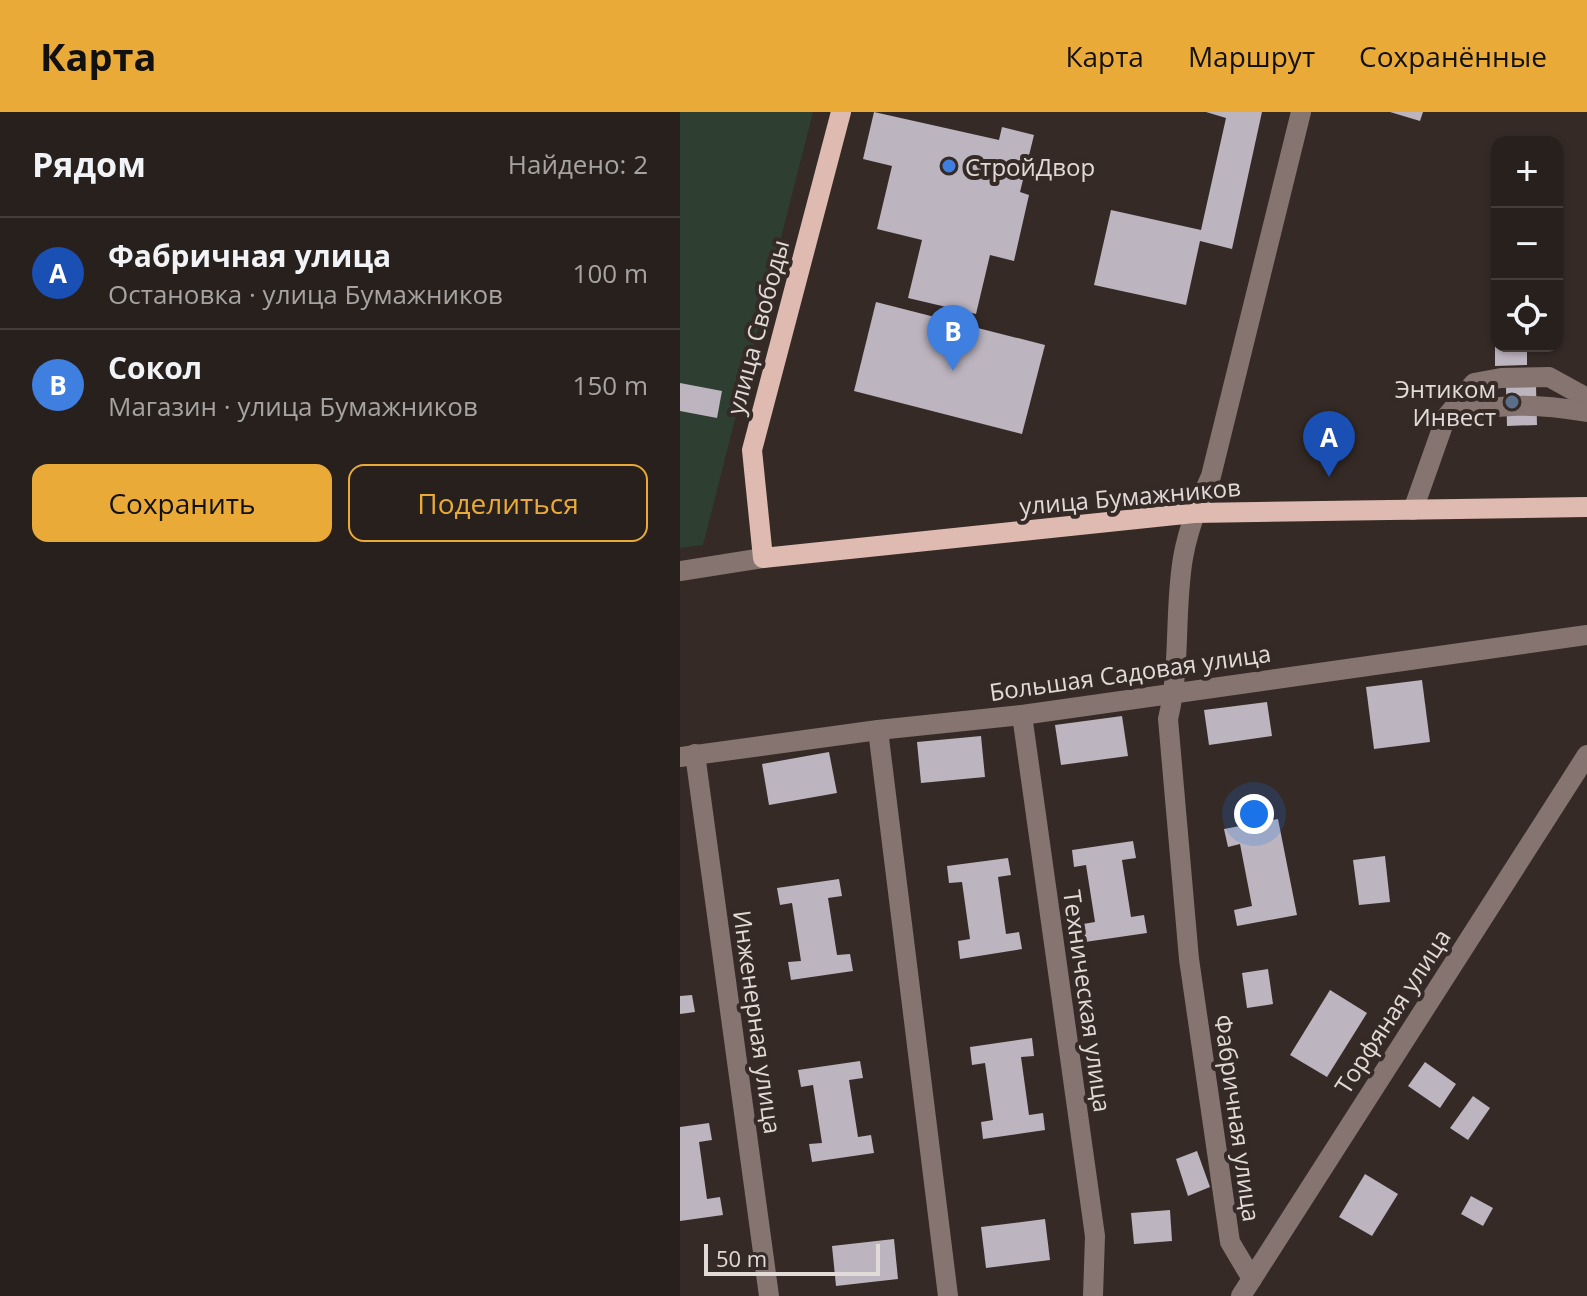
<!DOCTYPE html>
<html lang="ru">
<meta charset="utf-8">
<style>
:root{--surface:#28201c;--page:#342d29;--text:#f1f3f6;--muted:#a5a3a3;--line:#443e3b;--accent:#eaaa38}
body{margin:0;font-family:"Open Sans",sans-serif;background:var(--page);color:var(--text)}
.controls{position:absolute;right:24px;top:24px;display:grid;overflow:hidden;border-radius:16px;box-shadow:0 2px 6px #0004}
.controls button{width:72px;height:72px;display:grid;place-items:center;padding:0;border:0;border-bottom:2px solid var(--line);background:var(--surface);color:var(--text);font:40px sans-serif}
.scale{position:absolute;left:24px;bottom:20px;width:176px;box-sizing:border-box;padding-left:8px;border:4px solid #e1dad7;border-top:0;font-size:22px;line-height:28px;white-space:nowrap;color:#e1dad7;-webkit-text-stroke:6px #352a26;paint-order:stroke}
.you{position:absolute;left:574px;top:702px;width:28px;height:28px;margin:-20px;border:6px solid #fff;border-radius:50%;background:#1a73e8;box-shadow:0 0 0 12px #1a73e833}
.badge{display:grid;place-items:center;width:52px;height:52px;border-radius:50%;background:var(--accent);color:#fff;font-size:26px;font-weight:700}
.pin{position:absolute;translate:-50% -66px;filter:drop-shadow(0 2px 4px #0008)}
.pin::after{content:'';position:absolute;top:42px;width:28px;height:24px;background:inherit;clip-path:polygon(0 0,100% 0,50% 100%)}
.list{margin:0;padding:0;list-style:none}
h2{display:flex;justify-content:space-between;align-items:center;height:104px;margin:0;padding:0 32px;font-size:34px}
h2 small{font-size:26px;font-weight:400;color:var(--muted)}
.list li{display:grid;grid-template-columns:52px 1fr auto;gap:24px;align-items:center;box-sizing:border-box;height:112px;padding:0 32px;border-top:2px solid var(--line)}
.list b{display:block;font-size:30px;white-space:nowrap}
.list p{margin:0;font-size:26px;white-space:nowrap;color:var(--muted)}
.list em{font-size:26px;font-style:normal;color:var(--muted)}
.actions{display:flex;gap:16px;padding:24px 32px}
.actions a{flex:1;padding:18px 0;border:2px solid var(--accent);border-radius:16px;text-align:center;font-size:28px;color:var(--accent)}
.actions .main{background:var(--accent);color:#111}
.icon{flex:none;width:44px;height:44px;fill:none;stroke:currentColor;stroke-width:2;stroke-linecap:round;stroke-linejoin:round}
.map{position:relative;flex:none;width:907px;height:1184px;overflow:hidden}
header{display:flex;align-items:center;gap:48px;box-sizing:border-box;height:112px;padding:0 40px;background:var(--accent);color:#111}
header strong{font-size:38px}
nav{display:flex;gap:44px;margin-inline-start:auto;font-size:28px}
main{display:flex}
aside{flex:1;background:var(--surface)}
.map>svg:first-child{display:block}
.green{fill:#2e3f32}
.building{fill:#bcb4bf}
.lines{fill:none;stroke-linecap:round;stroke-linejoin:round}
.minor{stroke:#85746f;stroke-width:20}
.major{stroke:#debab1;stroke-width:20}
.shop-dot{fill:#3f7fe0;stroke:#352a26;stroke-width:3}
.service-dot{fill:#5c6f8a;stroke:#352a26;stroke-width:3}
.labels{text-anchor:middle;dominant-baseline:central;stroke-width:8;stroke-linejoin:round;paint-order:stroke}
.poi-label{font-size:24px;fill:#e1dad7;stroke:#352a26;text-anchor:start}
.street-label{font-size:24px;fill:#e1dad7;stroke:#352a26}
</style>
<header>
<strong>Карта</strong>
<nav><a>Карта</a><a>Маршрут</a><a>Сохранённые</a></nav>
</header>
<main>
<aside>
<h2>Рядом<small>Найдено: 2</small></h2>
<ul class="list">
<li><span class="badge" style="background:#1a4fb4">A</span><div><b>Фабричная улица</b><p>Остановка · улица Бумажников</p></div><em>100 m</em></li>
<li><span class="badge" style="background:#3f7fe0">B</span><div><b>Сокол</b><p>Магазин · улица Бумажников</p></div><em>150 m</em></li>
</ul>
<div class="actions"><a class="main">Сохранить</a><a>Поделиться</a></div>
</aside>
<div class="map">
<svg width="907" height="1184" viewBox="0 0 907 1184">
<rect width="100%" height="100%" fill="#352a26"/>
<!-- green -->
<polygon class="green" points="0,0 133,0 23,433 0,436"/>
<!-- building -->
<g class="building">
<polygon points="194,0 319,28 322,15 354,23 340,80 349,83 334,149 310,143 296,202 228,186 242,128 197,117 212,54 183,47"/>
<polygon points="526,0 582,0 552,137 520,129 506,193 414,173 431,98 521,118 546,6"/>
<polygon points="710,0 743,0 740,9"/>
<polygon points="196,190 365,233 342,322 174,279"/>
<polygon points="815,234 847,234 847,253 815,254"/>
<polygon points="0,271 42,279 37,306 0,299"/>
<polygon points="856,274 857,313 827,314 826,275"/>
<polygon points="742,568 750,630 694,637 686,575"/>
<polygon points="587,590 592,624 529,633 524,598"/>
<polygon points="442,604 448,644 381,653 375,613"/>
<polygon points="301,624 305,665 241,671 237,630"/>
<polygon points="149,640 157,681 89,693 82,652"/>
<polygon points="598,707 617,803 557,814 554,798 572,794 560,732 548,735 544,717"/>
<polygon points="453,729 456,746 442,748 451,805 464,803 467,821 405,830 403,812 415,810 406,753 394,755 392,738"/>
<polygon points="705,744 710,790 679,793 673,748"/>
<polygon points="328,746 331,763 318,765 326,822 339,820 342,837 280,847 278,829 290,827 282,770 269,771 267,754"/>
<polygon points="159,767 162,784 148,786 157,843 170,842 173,859 111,868 108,850 121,849 112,791 100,793 97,776"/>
<polygon points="588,857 593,892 567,896 562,861"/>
<polygon points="650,878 687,901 647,965 610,943"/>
<polygon points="12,883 15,900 0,902 0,884"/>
<polygon points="352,926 354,944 341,945 349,1003 363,1001 365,1018 303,1027 301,1010 313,1008 305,951 292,953 290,935"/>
<polygon points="180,949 183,966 169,968 178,1025 191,1023 194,1041 132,1050 129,1032 142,1031 133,973 121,975 118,958"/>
<polygon points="745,950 776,972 760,996 728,974"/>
<polygon points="793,984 810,996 788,1028 770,1016"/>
<polygon points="29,1011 32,1028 19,1030 27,1087 40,1085 43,1103 0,1109 0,1015"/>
<polygon points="517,1039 530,1075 508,1084 496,1047"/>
<polygon points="685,1062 718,1082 692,1124 659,1105"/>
<polygon points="791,1084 813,1096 803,1114 781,1102"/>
<polygon points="490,1098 492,1129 454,1132 451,1101"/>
<polygon points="365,1107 370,1148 306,1156 301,1115"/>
<polygon points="214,1127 218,1167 156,1174 152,1134"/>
</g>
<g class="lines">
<!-- minor -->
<g class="minor">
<polyline points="766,305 794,271 821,266 869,265 907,286"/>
<path d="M733 398 766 305C819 291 853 291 907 300"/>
<polyline points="0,459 83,446"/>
<polyline points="342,603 415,1124 413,1184"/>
<polyline points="198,618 268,1184"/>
<polyline points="15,642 89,1184"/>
<polyline points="0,645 198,618 342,603 907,523"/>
<path d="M572 1167 550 1130 509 847 488 607C501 554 494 499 503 446 508 417 518 391 531 364L621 0"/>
<polyline points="561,1184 907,643"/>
</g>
<!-- major -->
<polyline class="major" points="161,0 72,338 83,446 514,401 907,395"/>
</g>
<!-- markers -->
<circle class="shop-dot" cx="269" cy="54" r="8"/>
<circle class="service-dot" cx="832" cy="290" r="8"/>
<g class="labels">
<!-- poi labels -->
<g class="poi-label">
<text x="285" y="54">СтройДвор</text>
<text x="816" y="276" text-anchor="end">Энтиком<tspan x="816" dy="28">Инвест</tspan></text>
</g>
<!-- street labels -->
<g class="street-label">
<text transform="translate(77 215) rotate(-75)">улица Свободы</text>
<text transform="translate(450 384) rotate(-5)">улица Бумажников</text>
<text transform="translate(450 560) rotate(-8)">Большая Садовая улица</text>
<text transform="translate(408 889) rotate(82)">Техническая улица</text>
<text transform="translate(712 899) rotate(-57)">Торфяная улица</text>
<text transform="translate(78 910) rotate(82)">Инженерная улица</text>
<text transform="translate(558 1006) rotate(82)">Фабричная улица</text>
</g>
</g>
</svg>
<div class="controls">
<button>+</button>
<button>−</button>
<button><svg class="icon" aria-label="locate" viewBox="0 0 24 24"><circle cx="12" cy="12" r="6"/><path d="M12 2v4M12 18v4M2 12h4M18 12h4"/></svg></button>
</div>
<div class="scale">50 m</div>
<div class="you"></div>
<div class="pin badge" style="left:649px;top:365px;background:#1a4fb4">A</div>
<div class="pin badge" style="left:273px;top:259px;background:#3f7fe0">B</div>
</div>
</main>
